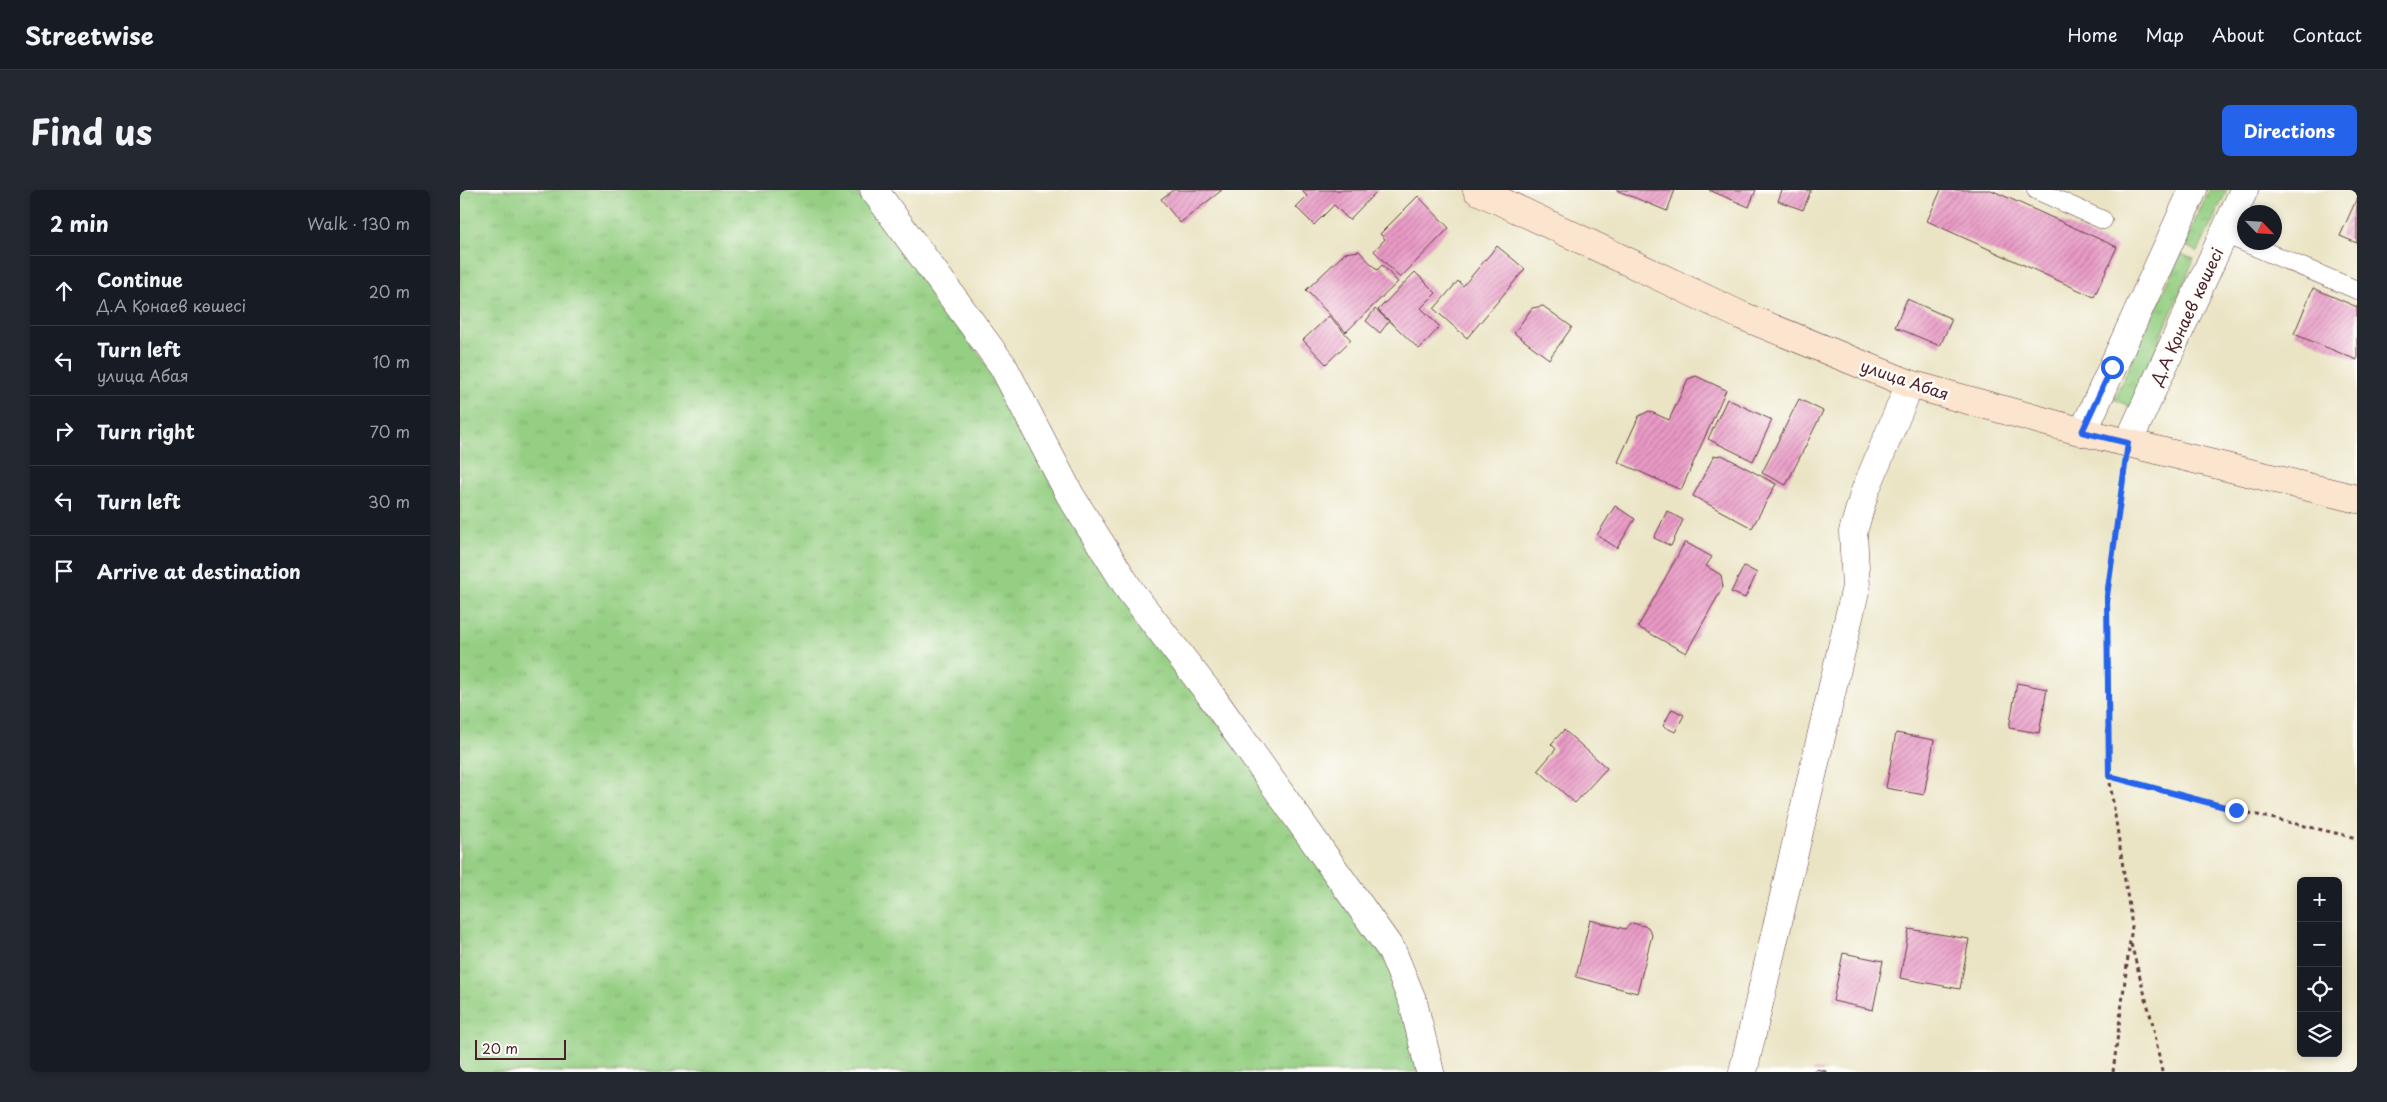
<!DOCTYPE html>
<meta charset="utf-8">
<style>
:root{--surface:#171b24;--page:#242831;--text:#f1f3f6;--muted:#9ea1a6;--line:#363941;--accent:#2563eb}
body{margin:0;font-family:"Playpen Sans",sans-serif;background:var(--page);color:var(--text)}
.controls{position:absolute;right:15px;bottom:15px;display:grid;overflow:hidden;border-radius:8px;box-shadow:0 2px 8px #0003}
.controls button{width:45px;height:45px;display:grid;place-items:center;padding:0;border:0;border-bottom:1px solid var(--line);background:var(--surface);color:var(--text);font:25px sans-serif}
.compass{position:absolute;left:1777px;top:15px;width:45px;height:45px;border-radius:50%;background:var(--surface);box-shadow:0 2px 8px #0003;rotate:115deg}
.scale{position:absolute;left:15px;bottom:12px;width:91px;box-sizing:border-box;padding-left:5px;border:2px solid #4a1f2b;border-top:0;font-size:14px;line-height:18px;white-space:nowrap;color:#4a1f2b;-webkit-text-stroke:4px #fdfcf7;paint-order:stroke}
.stop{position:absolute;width:15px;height:15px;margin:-11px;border:4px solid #2563eb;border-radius:50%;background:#fff}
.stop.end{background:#2563eb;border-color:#fff;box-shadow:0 1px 5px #0008}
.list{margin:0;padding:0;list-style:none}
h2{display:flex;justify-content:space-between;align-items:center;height:65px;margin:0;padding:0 20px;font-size:21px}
h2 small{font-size:16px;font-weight:400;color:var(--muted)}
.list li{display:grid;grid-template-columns:32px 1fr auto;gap:15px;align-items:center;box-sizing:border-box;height:70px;padding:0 20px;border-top:1px solid var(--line)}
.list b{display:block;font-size:19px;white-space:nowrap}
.list p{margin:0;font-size:16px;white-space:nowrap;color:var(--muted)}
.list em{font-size:16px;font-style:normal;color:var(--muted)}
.icon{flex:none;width:28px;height:28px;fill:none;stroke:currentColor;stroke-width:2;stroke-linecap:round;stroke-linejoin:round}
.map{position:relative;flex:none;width:1897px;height:882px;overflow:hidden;border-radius:8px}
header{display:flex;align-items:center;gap:30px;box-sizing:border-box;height:70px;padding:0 25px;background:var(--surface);border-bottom:1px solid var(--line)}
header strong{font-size:24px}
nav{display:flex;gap:28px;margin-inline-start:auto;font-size:18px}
.intro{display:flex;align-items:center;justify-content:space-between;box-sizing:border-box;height:120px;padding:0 30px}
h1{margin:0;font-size:35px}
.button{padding:12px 22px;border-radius:8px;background:var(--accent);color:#fff;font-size:18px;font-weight:700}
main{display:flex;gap:30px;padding:0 30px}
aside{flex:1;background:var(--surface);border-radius:8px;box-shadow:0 2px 8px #0003}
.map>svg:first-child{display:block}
.grass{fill:url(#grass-tufts);stroke:#707757}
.building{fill:url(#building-hatch)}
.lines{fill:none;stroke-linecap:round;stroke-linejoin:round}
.service-casing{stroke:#623d42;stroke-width:19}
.minor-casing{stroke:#623d42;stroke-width:29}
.secondary-casing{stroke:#623d42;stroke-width:29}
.path{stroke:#623d42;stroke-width:3;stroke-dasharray:4 4;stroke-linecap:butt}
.service{stroke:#fff;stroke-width:18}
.minor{stroke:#fff;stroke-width:28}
.secondary{stroke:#fbe5cf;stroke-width:28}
.route{stroke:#2563eb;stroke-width:6}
.labels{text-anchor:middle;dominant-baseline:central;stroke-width:5;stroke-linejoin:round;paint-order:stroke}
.street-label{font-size:16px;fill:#4a1f2b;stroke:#fdfcf7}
</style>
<header>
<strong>Streetwise</strong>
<nav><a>Home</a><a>Map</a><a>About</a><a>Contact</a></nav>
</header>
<div class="intro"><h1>Find us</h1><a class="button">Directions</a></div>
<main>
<aside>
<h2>2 min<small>Walk · 130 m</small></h2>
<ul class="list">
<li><svg class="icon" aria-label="ahead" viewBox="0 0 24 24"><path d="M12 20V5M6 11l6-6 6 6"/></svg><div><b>Continue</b><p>Д.А Қонаев көшесі</p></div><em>20 m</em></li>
<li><svg class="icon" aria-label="left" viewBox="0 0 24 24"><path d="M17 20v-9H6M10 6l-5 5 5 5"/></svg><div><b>Turn left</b><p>улица Абая</p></div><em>10 m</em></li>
<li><svg class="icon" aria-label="right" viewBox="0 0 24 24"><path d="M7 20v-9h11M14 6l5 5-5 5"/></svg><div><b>Turn right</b></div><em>70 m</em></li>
<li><svg class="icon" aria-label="left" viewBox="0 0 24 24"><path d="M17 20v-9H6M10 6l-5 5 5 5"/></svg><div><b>Turn left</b></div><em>30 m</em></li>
<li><svg class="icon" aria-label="arrive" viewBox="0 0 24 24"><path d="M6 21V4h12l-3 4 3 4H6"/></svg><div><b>Arrive at destination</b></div></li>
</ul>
</aside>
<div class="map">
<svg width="1897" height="882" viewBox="0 0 1897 882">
<defs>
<pattern id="grass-tufts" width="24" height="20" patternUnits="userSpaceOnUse" patternTransform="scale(1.25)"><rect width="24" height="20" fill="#95cf83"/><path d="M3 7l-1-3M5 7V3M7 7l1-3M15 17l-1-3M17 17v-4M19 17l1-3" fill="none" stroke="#82b171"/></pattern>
<pattern id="building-hatch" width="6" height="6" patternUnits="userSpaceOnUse" patternTransform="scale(1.25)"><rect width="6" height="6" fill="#e99ac6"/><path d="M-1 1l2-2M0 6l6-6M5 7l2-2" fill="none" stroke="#bf7da1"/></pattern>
</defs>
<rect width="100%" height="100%" fill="#fdfcf7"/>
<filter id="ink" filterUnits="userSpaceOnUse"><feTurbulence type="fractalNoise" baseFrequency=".02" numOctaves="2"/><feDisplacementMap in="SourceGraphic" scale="10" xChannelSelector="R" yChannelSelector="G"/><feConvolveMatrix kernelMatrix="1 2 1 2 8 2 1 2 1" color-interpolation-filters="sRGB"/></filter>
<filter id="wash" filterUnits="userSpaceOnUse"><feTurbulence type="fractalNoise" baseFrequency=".0096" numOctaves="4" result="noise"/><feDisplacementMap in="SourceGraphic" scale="20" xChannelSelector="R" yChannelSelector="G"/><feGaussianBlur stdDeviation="1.12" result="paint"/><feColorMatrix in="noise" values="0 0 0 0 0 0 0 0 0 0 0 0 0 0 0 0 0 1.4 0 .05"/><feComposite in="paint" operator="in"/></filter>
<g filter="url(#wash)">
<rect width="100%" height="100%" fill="#eae4c4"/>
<!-- grass -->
<g class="grass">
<polygon points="0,0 409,0 646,354 924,750 961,882 0,882"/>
<polygon points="1749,0 1767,0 1738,62 1724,55"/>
<polygon points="1721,64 1734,69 1671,217 1654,209"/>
</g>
<g id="blocks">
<!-- building -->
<g class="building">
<polygon points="713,0 762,0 720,33 701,9"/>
<polygon points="841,0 918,0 889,30 874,15 854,35 836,17 847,6"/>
<polygon points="1156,0 1215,0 1207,21"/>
<polygon points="1249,0 1296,0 1289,17"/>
<polygon points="1322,0 1351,0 1343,20 1318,11"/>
<polygon points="1481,0 1531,0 1657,57 1634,107 1467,31"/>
<polygon points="958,6 989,38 940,88 914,61 925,49 920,44"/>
<polygon points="1897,8 1897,53 1880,46"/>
<polygon points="1037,56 1065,79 1007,148 974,119 998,91 1003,96"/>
<polygon points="899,61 917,80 922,75 938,92 886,142 846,100 885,63"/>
<polygon points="955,82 976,103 961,118 980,137 959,159 918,120"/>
<polygon points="1853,98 1897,117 1897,170 1834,144"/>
<polygon points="1447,109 1492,129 1480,156 1435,137"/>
<polygon points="1083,116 1112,137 1089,169 1054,143 1072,118"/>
<polygon points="915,119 929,131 920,143 906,131"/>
<polygon points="869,126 891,150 866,174 843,150"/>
<polygon points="1236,186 1266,200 1221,300 1158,272 1179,226 1189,221 1209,230 1228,189"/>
<polygon points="1267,209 1312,230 1293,271 1248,249"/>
<polygon points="1339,209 1363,221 1326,295 1302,283"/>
<polygon points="1262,265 1316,294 1292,338 1233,306 1254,266"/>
<polygon points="1155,316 1175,329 1157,358 1137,345"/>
<polygon points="1207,321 1223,330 1211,356 1194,348"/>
<polygon points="1225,352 1252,367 1246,376 1261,385 1263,397 1226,463 1178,437"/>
<polygon points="1284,376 1297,383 1285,408 1271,402"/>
<polygon points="1557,493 1587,499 1579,543 1549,538"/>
<polygon points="1212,519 1224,525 1215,542 1203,536"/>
<polygon points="1104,540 1147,578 1115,613 1078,580 1096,559 1091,554"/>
<polygon points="1436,543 1474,550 1464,605 1426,598"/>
<polygon points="1130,730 1165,739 1172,733 1188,737 1192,745 1177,803 1116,787"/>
<polygon points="1449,739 1509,749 1500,799 1440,788"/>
<polygon points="1383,763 1423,771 1413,820 1373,811"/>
<polygon points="1356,879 1366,881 1366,882 1352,882"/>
</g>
</g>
</g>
<g filter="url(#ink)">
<use href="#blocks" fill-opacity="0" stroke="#623d42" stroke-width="1"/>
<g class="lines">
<!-- service casing -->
<g class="service-casing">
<g id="service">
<polyline points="1576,0 1643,30"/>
<polyline points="1764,44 1897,100"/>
</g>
</g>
<!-- minor casing -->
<g class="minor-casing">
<g id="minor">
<polyline points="414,0 543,176 610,305 671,402 749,503 932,761 953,812 970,882"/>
<polyline points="1623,242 1733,0"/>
<polyline points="1668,253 1784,0"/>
<polyline points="1283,882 1396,397 1393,342 1405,301 1450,194"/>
</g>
</g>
<!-- secondary casing -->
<g class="secondary-casing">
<polyline id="secondary" points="1017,0 1280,125 1450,194 1623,242 1897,309"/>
</g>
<!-- path -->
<g class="path">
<polyline points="1649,586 1776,620 1897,648"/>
<polyline points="1671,754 1693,835 1702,882"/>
<polyline points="1653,882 1672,736 1649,586 1647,406 1664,282"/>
</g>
<!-- service -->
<use href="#service" class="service"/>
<!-- minor -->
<use href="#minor" class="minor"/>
<!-- secondary -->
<use href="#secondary" class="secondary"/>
</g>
</g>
<g class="lines" filter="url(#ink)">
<!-- route -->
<polyline class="route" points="1652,177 1622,242 1668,253 1647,406 1649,586 1776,620"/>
</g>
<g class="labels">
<!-- street labels -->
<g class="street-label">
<text transform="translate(1726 126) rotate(-65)">Д.А Қонаев көшесі</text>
<text transform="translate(1445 189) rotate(19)">улица Абая</text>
</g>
</g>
</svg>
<div class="controls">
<button>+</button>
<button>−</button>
<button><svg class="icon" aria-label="locate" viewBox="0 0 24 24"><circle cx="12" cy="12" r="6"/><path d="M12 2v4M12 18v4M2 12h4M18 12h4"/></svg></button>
<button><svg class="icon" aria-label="layers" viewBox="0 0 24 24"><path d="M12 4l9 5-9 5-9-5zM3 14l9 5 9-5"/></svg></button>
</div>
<svg class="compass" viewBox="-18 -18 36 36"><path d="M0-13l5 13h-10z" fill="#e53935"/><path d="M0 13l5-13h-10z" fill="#9ea1a6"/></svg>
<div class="scale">20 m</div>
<div class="stop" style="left:1652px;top:177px"></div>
<div class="stop end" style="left:1776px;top:620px"></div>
</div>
</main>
